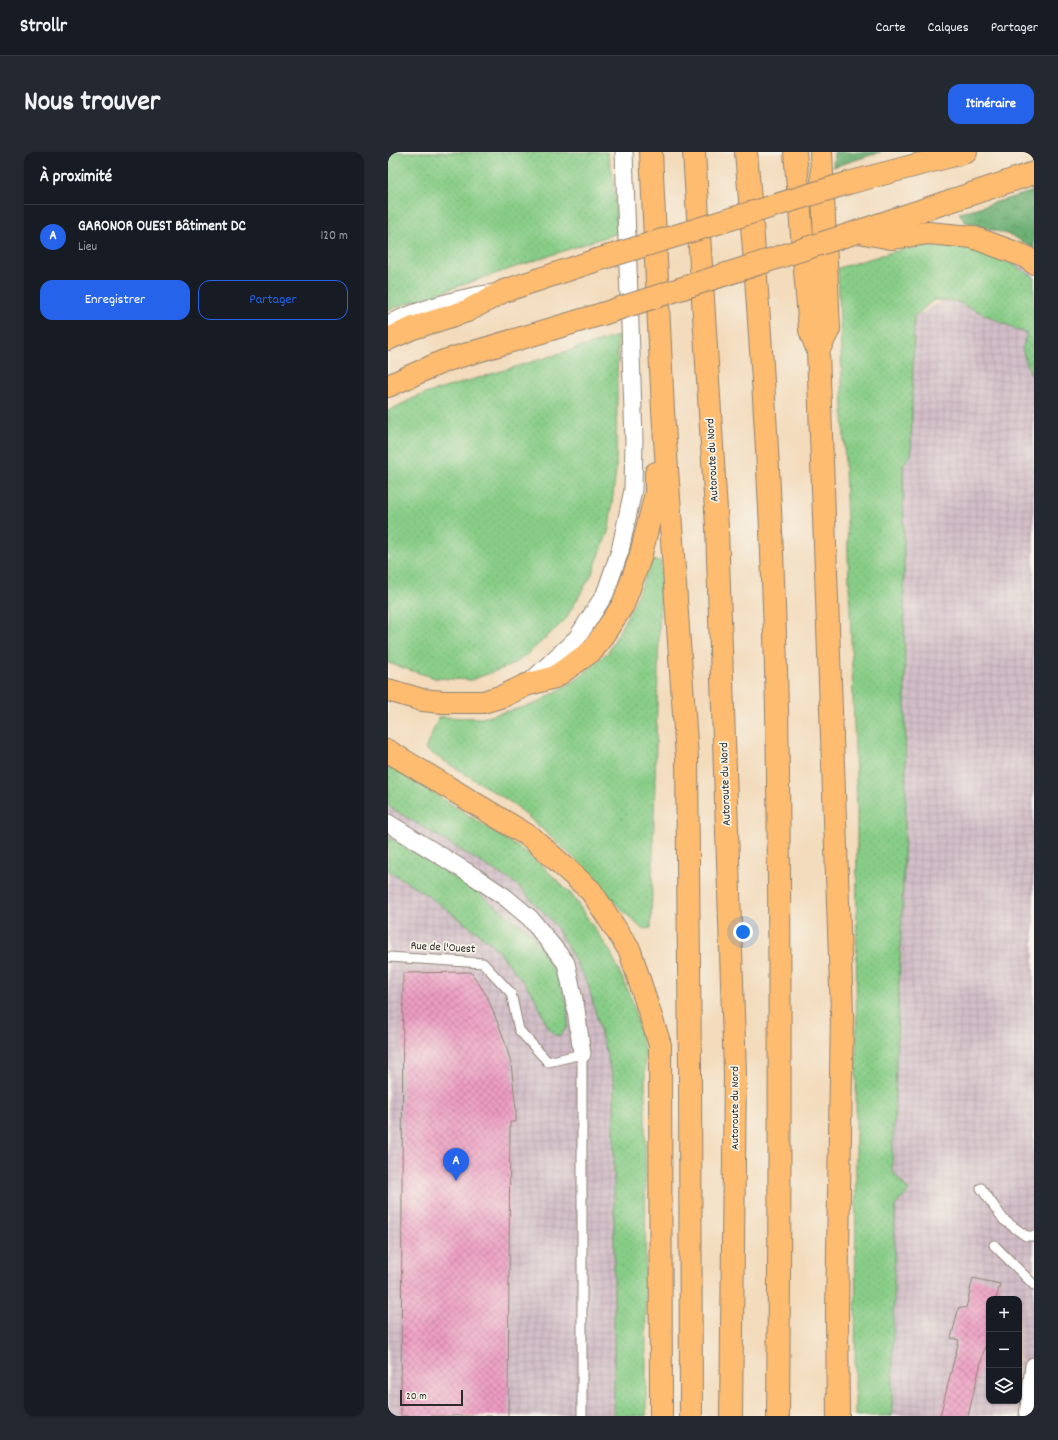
<!DOCTYPE html>
<html lang="fr">
<meta charset="utf-8">
<style>
:root{--surface:#171b24;--page:#242831;--text:#f1f3f6;--muted:#9ea1a6;--line:#363941;--accent:#2563eb}
body{margin:0;font-family:Dekko,sans-serif;background:var(--page);color:var(--text)}
.controls{position:absolute;right:12px;bottom:12px;display:grid;overflow:hidden;border-radius:8px;box-shadow:0 1px 3px #0004}
.controls button{width:36px;height:36px;display:grid;place-items:center;padding:0;border:0;border-bottom:1px solid var(--line);background:var(--surface);color:var(--text);font:20px sans-serif}
.scale{position:absolute;left:12px;bottom:10px;width:63px;box-sizing:border-box;padding-left:4px;border:2px solid #2b2b2b;border-top:0;font-size:11px;line-height:14px;white-space:nowrap;color:#2b2b2b;-webkit-text-stroke:3px #f7f3e8;paint-order:stroke}
.you{position:absolute;left:355px;top:780px;width:14px;height:14px;margin:-10px;border:3px solid #fff;border-radius:50%;background:#1a73e8;box-shadow:0 0 0 6px #1a73e833}
.badge{display:grid;place-items:center;width:26px;height:26px;border-radius:50%;background:var(--accent);color:#fff;font-size:13px;font-weight:700}
.pin{position:absolute;translate:-50% -33px;filter:drop-shadow(0 1px 2px #0008)}
.pin::after{content:'';position:absolute;top:21px;width:14px;height:12px;background:inherit;clip-path:polygon(0 0,100% 0,50% 100%)}
.list{margin:0;padding:0;list-style:none}
h2{display:flex;justify-content:space-between;align-items:center;height:52px;margin:0;padding:0 16px;font-size:17px}
h2 small{font-size:13px;font-weight:400;color:var(--muted)}
.list li{display:grid;grid-template-columns:26px 1fr auto;gap:12px;align-items:center;box-sizing:border-box;height:64px;padding:0 16px;border-top:1px solid var(--line)}
.list b{display:block;font-size:15px;white-space:nowrap}
.list p{margin:0;font-size:13px;white-space:nowrap;color:var(--muted)}
.list em{font-size:13px;font-style:normal;color:var(--muted)}
.actions{display:flex;gap:8px;padding:12px 16px}
.actions a{flex:1;padding:9px 0;border:1px solid var(--accent);border-radius:12px;text-align:center;font-size:14px;color:var(--accent)}
.actions .main{background:var(--accent);color:#fff}
.icon{flex:none;width:22px;height:22px;fill:none;stroke:currentColor;stroke-width:2;stroke-linecap:round;stroke-linejoin:round}
.map{position:relative;flex:none;width:646px;height:1264px;overflow:hidden;border-radius:12px}
header{display:flex;align-items:center;gap:24px;box-sizing:border-box;height:56px;padding:0 20px;background:var(--surface);border-bottom:1px solid var(--line)}
header strong{font-size:19px}
nav{display:flex;gap:22px;margin-inline-start:auto;font-size:14px}
.intro{display:flex;align-items:center;justify-content:space-between;box-sizing:border-box;height:96px;padding:0 24px}
h1{margin:0;font-size:28px}
.button{padding:10px 18px;border-radius:12px;background:var(--accent);color:#fff;font-size:14px;font-weight:700}
main{display:flex;gap:24px;padding:0 24px}
aside{flex:1;background:var(--surface);border-radius:12px;box-shadow:0 1px 3px #0004}
.map>svg:first-child{display:block}
.industrial{fill:url(#industrial-grid);fill-rule:evenodd}
.grass{fill:url(#grass-dots);stroke:#5a7c59}
.forest{fill:url(#forest-crowns);stroke:#4c6e50}
.building{fill:url(#building-cross-hatch)}
.lines{fill:none;stroke-linecap:round;stroke-linejoin:round}
.lane-casing{stroke:#8f8374;stroke-width:11}
.street-casing{stroke:#8f8374;stroke-width:19}
.highway-casing{stroke:#8f8374;stroke-width:24}
.lane{stroke:#fff;stroke-width:9}
.street{stroke:#fff;stroke-width:17}
.highway{stroke:#fdbc70;stroke-width:22}
.highway-bridge-casing{stroke:#8f8374;stroke-width:24;stroke-linecap:butt}
.highway-bridge{stroke:#fdbc70;stroke-width:22}
.labels{text-anchor:middle;dominant-baseline:central;stroke-width:3.5;stroke-linejoin:round;paint-order:stroke}
.street-label{font-size:12px;fill:#2b2b2b;stroke:#f7f3e8}
</style>
<header>
<strong>Strollr</strong>
<nav><a>Carte</a><a>Calques</a><a>Partager</a></nav>
</header>
<div class="intro"><h1>Nous trouver</h1><a class="button">Itinéraire</a></div>
<main>
<aside>
<h2>À proximité<small></small></h2>
<ul class="list">
<li><span class="badge">A</span><div><b>GARONOR OUEST Bâtiment DC</b><p>Lieu</p></div><em>120 m</em></li>
</ul>
<div class="actions"><a class="main">Enregistrer</a><a>Partager</a></div>
</aside>
<div class="map">
<svg width="646" height="1264" viewBox="0 0 646 1264">
<defs>
<pattern id="industrial-grid" width="8" height="8" patternUnits="userSpaceOnUse"><rect width="8" height="8" fill="#d2bdc7"/><path d="M0 4h8M4 0v8" fill="none" stroke="#b4a3ab"/></pattern>
<pattern id="grass-dots" width="8" height="8" patternUnits="userSpaceOnUse"><rect width="8" height="8" fill="#88cd87"/><path d="M2 2h.1M6 6h.1" fill="none" stroke="#76b075" stroke-width="1.8" stroke-linecap="round"/></pattern>
<pattern id="forest-crowns" width="20" height="18" patternUnits="userSpaceOnUse"><rect width="20" height="18" fill="#6eb074"/><path d="M2 6a3 3 0 1 1 6 0M12 15a3 3 0 1 1 6 0" fill="none" stroke="#5b8f5f"/></pattern>
<pattern id="building-cross-hatch" width="8" height="8" patternUnits="userSpaceOnUse"><rect width="8" height="8" fill="#ed9cc2"/><path d="M0 0l8 8M0 8l8-8" fill="none" stroke="#c07f9e"/></pattern>
</defs>
<rect width="100%" height="100%" fill="#f7f3e8"/>
<filter id="ink" filterUnits="userSpaceOnUse"><feTurbulence type="fractalNoise" baseFrequency=".025" numOctaves="2"/><feDisplacementMap in="SourceGraphic" scale="8" xChannelSelector="R" yChannelSelector="G"/><feConvolveMatrix kernelMatrix="1 2 1 2 8 2 1 2 1" color-interpolation-filters="sRGB"/></filter>
<filter id="wash" filterUnits="userSpaceOnUse"><feTurbulence type="fractalNoise" baseFrequency=".012" numOctaves="4" result="noise"/><feDisplacementMap in="SourceGraphic" scale="16" xChannelSelector="R" yChannelSelector="G"/><feGaussianBlur stdDeviation="0.9" result="paint"/><feColorMatrix in="noise" values="0 0 0 0 0 0 0 0 0 0 0 0 0 0 0 0 0 1.4 0 .05"/><feComposite in="paint" operator="in"/></filter>
<g filter="url(#wash)">
<rect width="100%" height="100%" fill="#f3dbbc"/>
<!-- industrial -->
<g class="industrial">
<path d="M646 98V1264H469L481 190ZM601 1147H631V1249H601Z"/>
<polygon points="0,640 184,766 239,958 240,1264 0,1264"/>
</g>
<!-- grass -->
<g class="grass">
<polygon points="0,0 219,0 226,28 229,81 0,158"/>
<polygon points="568,90 614,106 646,125 646,226 643,223 634,197 639,182 567,149 545,148 526,165 523,303 515,312 518,652 504,1019 521,1039 507,1054 504,1264 467,1264 469,658 450,116 515,97"/>
<polygon points="230,184 228,318 221,377 204,422 177,468 142,500 124,513 83,528 47,526 0,511 0,259 30,244"/>
<polygon points="264,408 273,409 263,776 254,777 226,750 192,711 127,653 37,597 51,565 94,566 147,552 191,526 221,499 245,453"/>
<polygon points="0,614 63,652 145,705 183,742 223,801 244,848 257,902 258,1264 226,1264 226,930 200,832 166,771 127,731 0,654"/>
<polygon points="0,685 82,735 144,782 169,825 179,852 180,873 174,882 169,884 161,877 145,842 104,792 45,747 0,718"/>
</g>
<!-- forest -->
<g class="forest">
<polygon points="446,0 493,0 445,15"/>
<polygon points="646,39 646,97 625,84 577,70 571,61"/>
</g>
<g id="blocks">
<!-- building -->
<g class="building">
<polygon points="83,820 99,844 116,887 123,911 128,958 128,970 122,970 120,1264 13,1264 15,821"/>
<polygon points="585,1126 612,1132 608,1147 601,1147 601,1177 580,1264 552,1264 571,1188 563,1186 571,1155 578,1156"/>
</g>
</g>
</g>
<g filter="url(#ink)">
<use href="#blocks" fill-opacity="0" stroke="#8f8374" stroke-width="1"/>
<g class="lines">
<!-- lane casing -->
<g class="lane-casing">
<g id="lane">
<polyline points="0,805 95,811 123,841 131,878 160,910 194,902 194,1264"/>
<polyline points="593,1036 616,1068 638,1084 646,1084"/>
<polyline points="606,1093 646,1133"/>
</g>
</g>
<!-- street casing -->
<g class="street-casing">
<g id="street">
<path d="M0 172C34 157 69 146 106 141"/>
<polyline points="140,532 189,486 217,442 232,399 245,338 246,288 236,0"/>
<polyline points="0,671 87,725 117,745 142,766 178,811 188,857 194,902"/>
<polyline points="640,1264 646,1214"/>
</g>
</g>
<!-- highway casing -->
<g class="highway-casing">
<g id="highway">
<polyline points="263,0 275,259 299,606 302,915 303,1264"/>
<polyline points="306,0 329,375 347,922 343,1264"/>
<path d="M358 0C374 186 385 372 389 558 393 794 392 1029 390 1264"/>
<polyline points="407,0 422,178 430,199 454,861 449,1160 450,1264"/>
<polyline points="460,31 578,0"/>
<polyline points="469,80 646,21"/>
<polyline points="471,80 503,86 540,81 584,85 636,104 646,111"/>
<polyline points="0,187 25,176 79,159 116,139 209,108"/>
<polyline points="430,199 441,177 433,0"/>
<polyline points="0,234 56,209 214,162"/>
<polyline points="0,538 34,548 55,550 95,550 115,544 138,533 167,525 205,498 235,453 252,406 268,341 268,321"/>
<polyline points="0,599 144,686 203,739 242,799 272,893 273,1264"/>
</g>
</g>
<!-- lane -->
<use href="#lane" class="lane"/>
<!-- street -->
<use href="#street" class="street"/>
<!-- highway -->
<use href="#highway" class="highway"/>
<!-- highway-bridge casing -->
<g class="highway-bridge-casing">
<g id="highway-bridge">
<polyline points="209,108 460,31"/>
<polyline points="214,162 469,80"/>
</g>
</g>
<!-- highway-bridge -->
<use href="#highway-bridge" class="highway-bridge"/>
</g>
</g>
<g class="labels">
<!-- street labels -->
<g class="street-label">
<text transform="translate(325 308) rotate(-93)">Autoroute du Nord</text>
<text transform="translate(338 632) rotate(-92)">Autoroute du Nord</text>
<text transform="translate(55 796) rotate(3)">Rue de l'Ouest</text>
<text transform="translate(347 956) rotate(-90)">Autoroute du Nord</text>
</g>
</g>
</svg>
<div class="controls">
<button>+</button>
<button>−</button>
<button><svg class="icon" aria-label="layers" viewBox="0 0 24 24"><path d="M12 4l9 5-9 5-9-5zM3 14l9 5 9-5"/></svg></button>
</div>
<div class="scale">20 m</div>
<div class="you"></div>
<div class="pin badge" style="left:68px;top:1029px">A</div>
</div>
</main>
